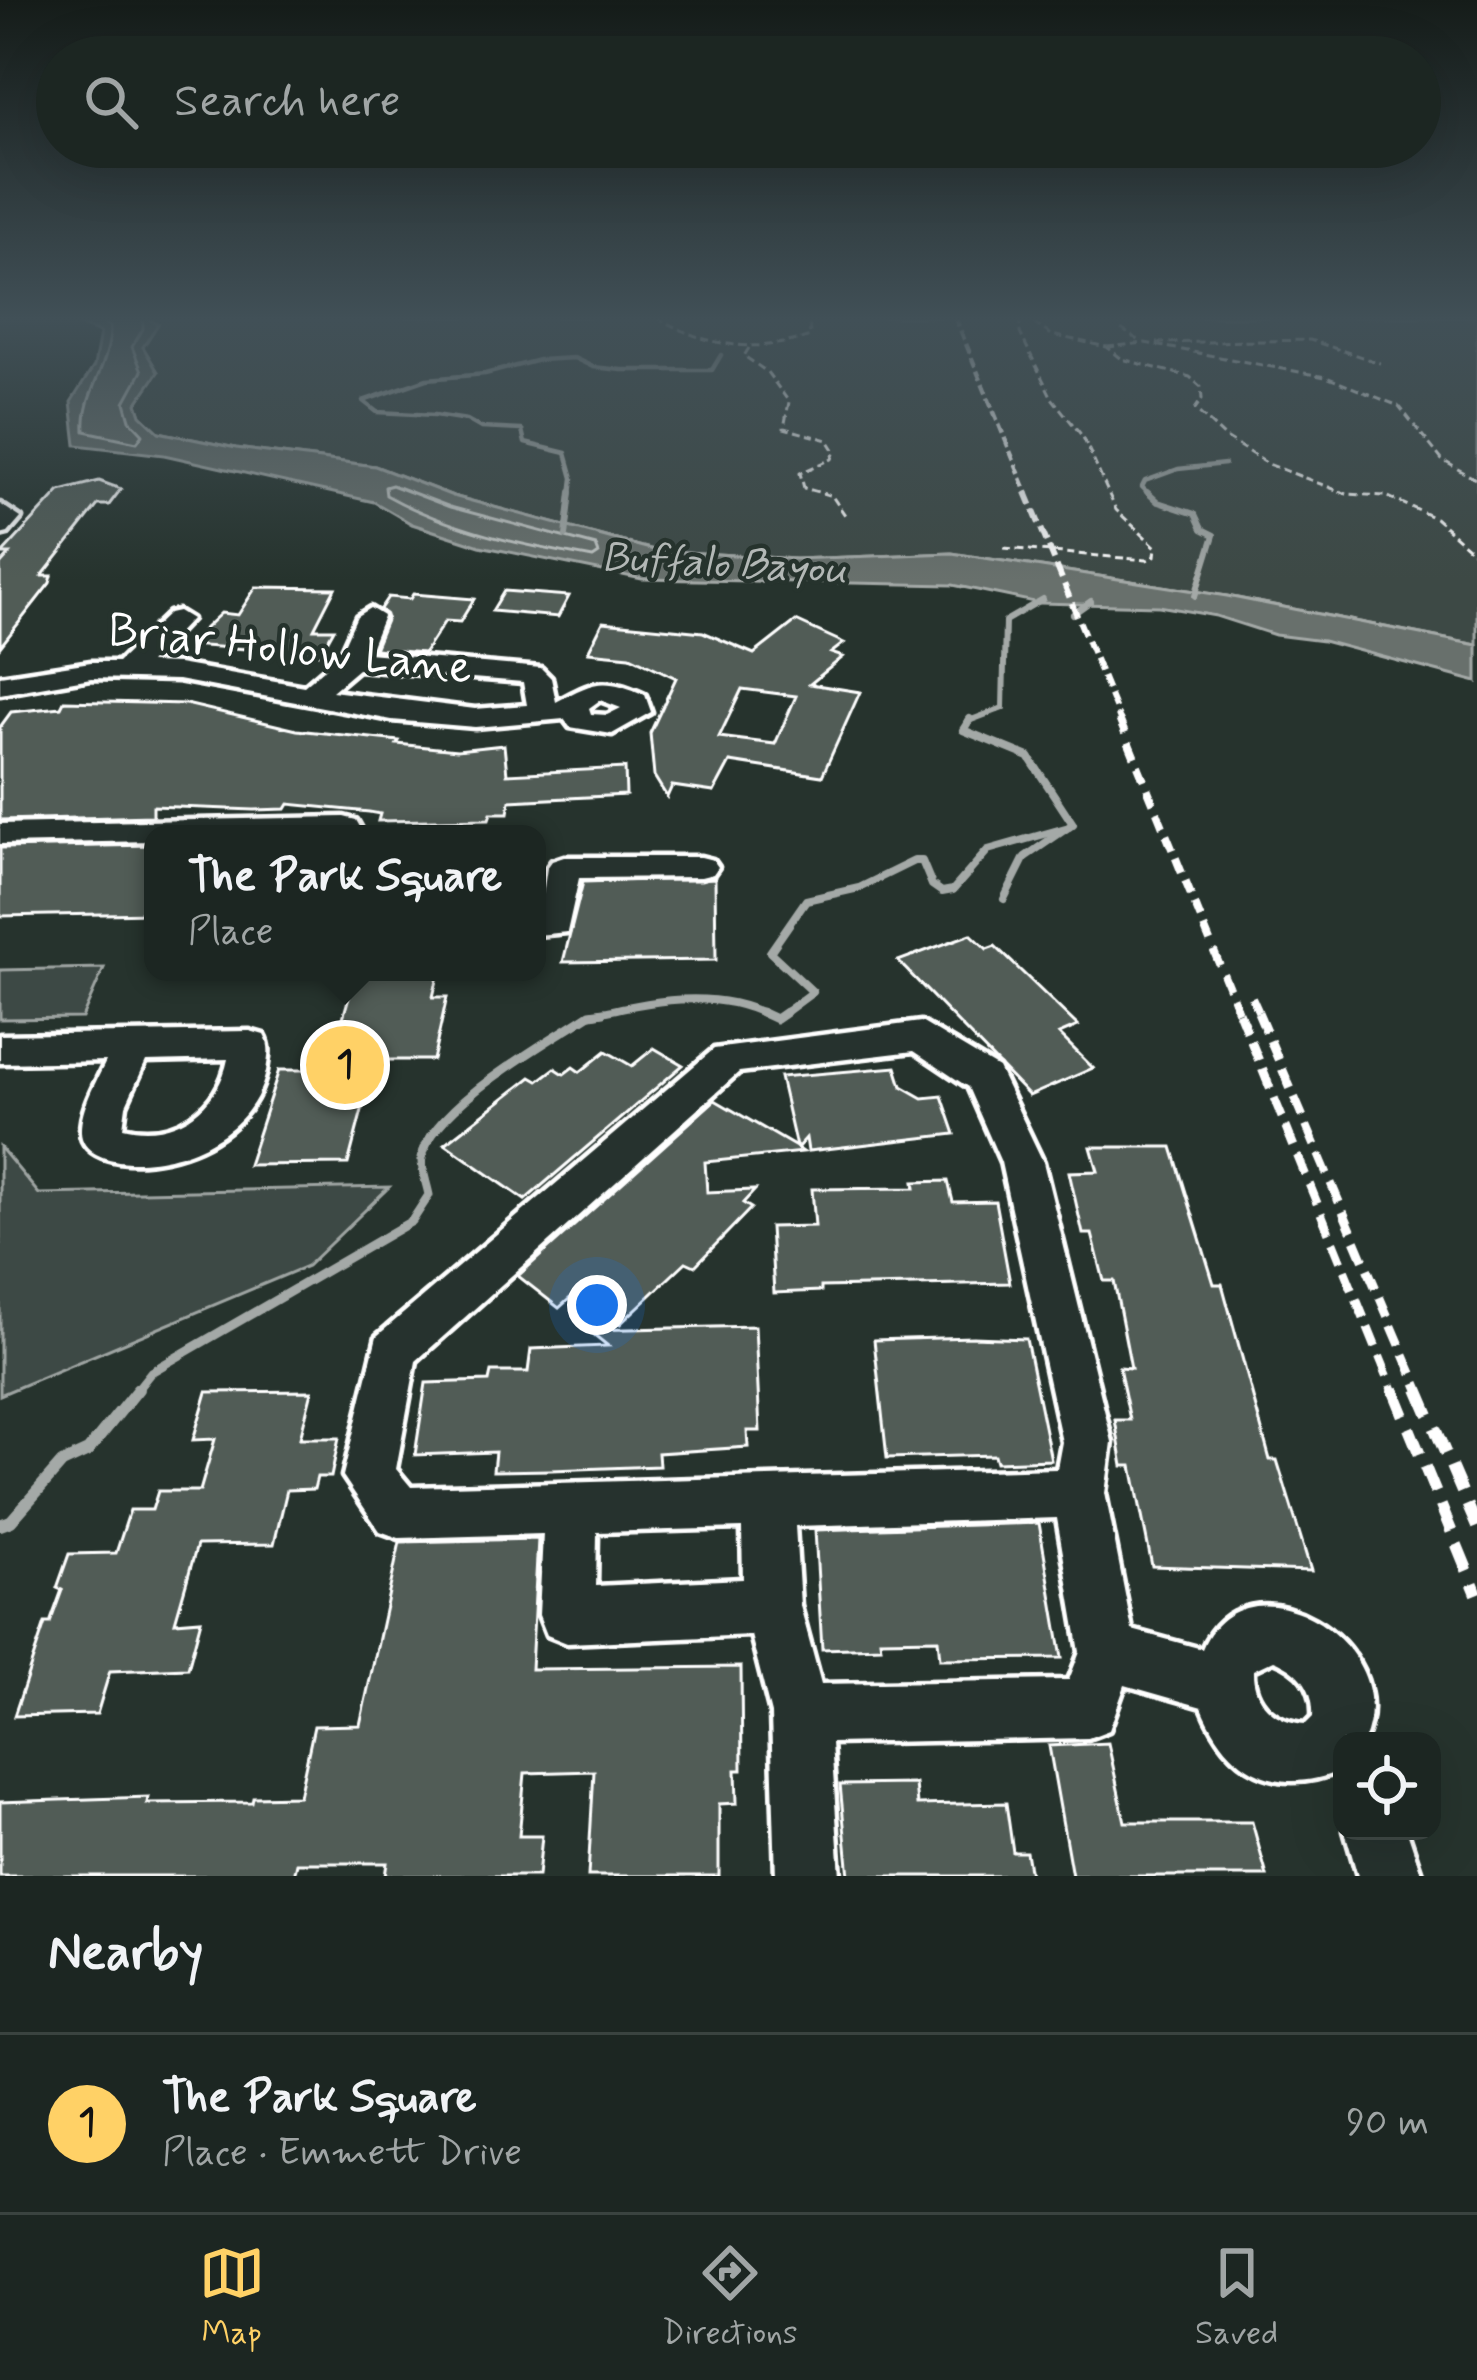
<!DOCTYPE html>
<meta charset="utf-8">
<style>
:root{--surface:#1c2622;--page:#252e2a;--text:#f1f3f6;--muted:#a0a5a5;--line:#3a4340;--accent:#ffd166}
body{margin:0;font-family:Mynerve,sans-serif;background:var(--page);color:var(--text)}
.controls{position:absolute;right:36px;bottom:36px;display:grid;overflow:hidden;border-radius:24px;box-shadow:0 12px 48px #0002}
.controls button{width:108px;height:108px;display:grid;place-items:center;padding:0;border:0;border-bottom:3px solid var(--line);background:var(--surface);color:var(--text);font:60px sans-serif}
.you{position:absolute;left:597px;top:1305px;width:42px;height:42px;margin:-30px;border:9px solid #fff;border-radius:50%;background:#1a73e8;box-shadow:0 0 0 18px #1a73e833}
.badge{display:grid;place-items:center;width:78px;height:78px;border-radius:50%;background:var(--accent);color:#111;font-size:39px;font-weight:700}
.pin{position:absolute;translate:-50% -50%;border:6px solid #fff;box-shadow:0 3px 12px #0006}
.popup{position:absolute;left:144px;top:825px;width:402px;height:156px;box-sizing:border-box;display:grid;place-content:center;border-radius:24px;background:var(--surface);filter:drop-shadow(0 3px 9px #0005);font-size:39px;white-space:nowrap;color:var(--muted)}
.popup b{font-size:45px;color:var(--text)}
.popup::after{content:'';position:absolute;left:50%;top:100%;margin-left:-24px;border:24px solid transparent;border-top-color:var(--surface)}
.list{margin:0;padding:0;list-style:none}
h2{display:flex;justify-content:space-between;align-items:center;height:156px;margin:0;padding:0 48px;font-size:51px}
h2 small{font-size:39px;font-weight:400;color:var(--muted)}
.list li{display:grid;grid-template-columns:78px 1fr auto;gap:36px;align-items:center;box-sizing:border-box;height:180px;padding:0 48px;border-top:3px solid var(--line)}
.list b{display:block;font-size:45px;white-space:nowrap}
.list p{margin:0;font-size:39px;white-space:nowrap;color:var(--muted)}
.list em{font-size:39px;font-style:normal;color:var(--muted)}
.icon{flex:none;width:66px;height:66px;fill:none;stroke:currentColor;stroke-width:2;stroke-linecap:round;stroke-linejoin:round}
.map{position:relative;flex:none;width:1477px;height:1876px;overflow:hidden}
.search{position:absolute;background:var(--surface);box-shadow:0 12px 48px #0002;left:36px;right:36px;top:36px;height:132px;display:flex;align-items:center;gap:30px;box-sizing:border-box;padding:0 42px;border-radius:66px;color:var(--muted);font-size:45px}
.sheet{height:336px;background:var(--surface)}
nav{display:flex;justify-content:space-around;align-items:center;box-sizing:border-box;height:168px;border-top:3px solid var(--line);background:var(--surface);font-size:33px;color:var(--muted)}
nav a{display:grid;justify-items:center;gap:6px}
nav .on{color:var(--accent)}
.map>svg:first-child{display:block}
.green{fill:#3e4944;stroke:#9ea4a2;stroke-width:3}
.water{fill:#67706c;stroke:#a4a9a7;stroke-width:3}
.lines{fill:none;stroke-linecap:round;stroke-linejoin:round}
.shore{stroke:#c2c6c4;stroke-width:3}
.stream-far4{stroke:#a4a9a7;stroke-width:4.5}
.stream-far3{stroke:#a4a9a7;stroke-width:6}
.stream-far2{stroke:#a4a9a7;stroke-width:8}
.stream-far1{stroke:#a4a9a7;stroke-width:9}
.stream{stroke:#a4a9a7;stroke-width:12}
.building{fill:#515c57;stroke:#fff;stroke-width:3;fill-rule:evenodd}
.minor-casing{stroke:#fff;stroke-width:9}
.path{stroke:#fff;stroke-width:3;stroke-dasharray:8 4.5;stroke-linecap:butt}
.minor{fill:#26332d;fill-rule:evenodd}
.rail-far4{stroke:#fff;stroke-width:4.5;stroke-dasharray:10 4.5;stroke-linecap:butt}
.rail-far3{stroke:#fff;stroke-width:6;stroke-dasharray:14 6;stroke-linecap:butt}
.rail-far2{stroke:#fff;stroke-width:8;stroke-dasharray:16 9;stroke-linecap:butt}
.rail-far1{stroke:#fff;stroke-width:9;stroke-dasharray:21 10;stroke-linecap:butt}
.rail{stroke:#fff;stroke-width:12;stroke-dasharray:28 14;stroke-linecap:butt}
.labels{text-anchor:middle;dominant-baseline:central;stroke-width:9;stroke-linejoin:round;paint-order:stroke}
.far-water-label{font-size:42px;font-style:italic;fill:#b3b8b6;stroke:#26332d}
.street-label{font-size:48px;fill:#fff;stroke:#26332d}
</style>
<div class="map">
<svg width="1477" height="1876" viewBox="0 0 1477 1876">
<rect width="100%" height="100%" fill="#26332d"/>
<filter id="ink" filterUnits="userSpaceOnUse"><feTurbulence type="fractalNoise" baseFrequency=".00833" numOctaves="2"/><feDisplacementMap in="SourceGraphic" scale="24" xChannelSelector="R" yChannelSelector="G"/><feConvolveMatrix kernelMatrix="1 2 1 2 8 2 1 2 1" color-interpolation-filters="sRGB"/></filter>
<g filter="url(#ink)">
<!-- green -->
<g class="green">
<polygon points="144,317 1477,317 1477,645 1227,596 952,553 795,559 654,550 453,496 375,466 236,448 159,432 141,415 137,403 158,372 143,347 158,324"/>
<polygon points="104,968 82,1018 0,1019 0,970"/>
<polygon points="0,1147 39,1194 389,1187 307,1266 0,1395"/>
</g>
<!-- water -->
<polygon class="water" points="60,317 144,317 158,324 143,347 158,372 137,403 141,415 159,432 236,448 375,466 453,496 654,550 795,559 952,553 1227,596 1477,645 1477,682 1323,641 1275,635 1216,616 1159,606 1039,603 953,585 642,579 480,546 412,524 374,502 164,455 76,445 71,402 94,366 100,333"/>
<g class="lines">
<!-- shore -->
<g class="shore">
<path d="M94 317 110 327C111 365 82 393 85 431L137 442 143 434 130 420 125 402 142 371 132 347 143 329V317"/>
<path d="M392 485 450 507 596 546 599 554 593 558C521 545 451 531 386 495L385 487Z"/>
</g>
<!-- stream-far4 -->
<g class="stream-far4">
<polyline points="571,495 573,478 566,453 525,443 522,430 481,428 467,420 435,415 377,412 363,401 427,379 485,374 539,360 574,358 593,367 622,370 712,370 721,355"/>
<polyline points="1150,495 1142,487 1145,481 1178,469 1225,464"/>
</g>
<!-- stream-far3 -->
<g class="stream-far3">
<polyline points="1147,492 1158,502 1195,514 1202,529 1214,535 1195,596"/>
<polyline points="566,536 571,492"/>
<polyline points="1073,614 1091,601"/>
<polyline points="966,722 1003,708 1005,621 1043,599"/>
</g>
<!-- stream-far2 -->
<g class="stream-far2">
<polyline points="970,719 963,730 1029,757 1073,824 1025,857 1004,899"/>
<path d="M589 1015C647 1002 712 987 767 1015"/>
<polyline points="782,1015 813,992 770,952 806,900 859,888 914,861 922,861 932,885 942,892 953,890 988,850 1069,827"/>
</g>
<!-- stream-far1 -->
<g class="stream-far1">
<polyline points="761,1012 776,1019 786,1012"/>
<path d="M135 1392 151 1372 412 1221 429 1195C427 1184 421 1169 422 1158 430 1107 548 1042 590 1014L604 1012"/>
</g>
<!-- stream -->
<polyline class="stream" points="0,1525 11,1521 62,1463 88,1451 138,1389"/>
</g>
<!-- building -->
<g class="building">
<polygon points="99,481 121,489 109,505 98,505 42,576 52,576 50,583 0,647 0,565 10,554 2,554 60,491"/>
<polygon points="256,587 335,588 314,629 334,629 320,654 187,645 221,613 238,615"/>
<polygon points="504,591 569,596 558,617 492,611"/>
<polygon points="413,594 474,599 460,622 445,621 424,653 374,649 387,618 380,609 388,597 410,599"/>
<path d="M796 621 844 643 831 653 843 657 810 684 860 692 822 776 730 762 714 792 672 786 667 797 654 776 650 733 676 678 630 656 588 652 603 622 703 632 754 654ZM742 689 796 696 775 744 719 737Z"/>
<polygon points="64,701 186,704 297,730 399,741 397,744 457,750 504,745 507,774 625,768 626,795 510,801 508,813 491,813 489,819 378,821 380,814 369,812 289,804 286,809 254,810 153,806 153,816 0,820 0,727 11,712 61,707"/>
<polygon points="153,845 153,913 0,916 0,848"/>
<polygon points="715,878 716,960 563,962 583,882"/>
<polygon points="971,934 987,949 995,946 1078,1026 1059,1034 1093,1068 1029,1096 898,961"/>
<polygon points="356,972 439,972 433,997 447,997 433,1060 375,1060 348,1164 248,1165 279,1070 315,1070 322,1046 335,1046"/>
<polygon points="654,1048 683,1065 525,1200 445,1144 531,1077 538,1081 555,1068 564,1074 573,1067 580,1072 606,1051 632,1066"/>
<polygon points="896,1067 902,1086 923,1098 942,1096 955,1134 808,1151 806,1138 797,1148 803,1152 705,1162 707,1192 755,1190 743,1203 751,1208 695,1266 686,1262 620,1324 577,1292 559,1308 518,1276 715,1100 796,1147 780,1077"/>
<polygon points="1091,1147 1172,1147 1214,1284 1222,1284 1270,1460 1277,1460 1311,1571 1152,1566 1132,1466 1123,1466 1115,1420 1130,1420 1119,1367 1131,1368 1114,1281 1104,1281 1092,1234 1083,1234 1069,1172 1098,1171"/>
<polygon points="948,1181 953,1202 995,1201 1010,1283 821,1287 821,1291 774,1293 770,1227 815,1226 812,1189 915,1188 914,1182"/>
<polygon points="755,1326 760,1431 747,1431 748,1447 658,1453 659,1466 551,1470 493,1471 495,1452 415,1455 426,1383 489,1381 491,1372 528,1372 531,1349 608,1346 588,1330"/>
<polygon points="973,1337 1026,1339 1051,1460 996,1462 994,1455 887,1458 874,1340"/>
<polygon points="312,1391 300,1438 339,1438 331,1477 317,1477 314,1489 287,1490 274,1544 197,1545 175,1622 201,1620 188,1668 110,1671 97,1714 14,1716 45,1623 50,1623 62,1590 57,1588 69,1554 116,1553 130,1510 152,1510 158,1491 200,1491 215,1439 193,1440 207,1392"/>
<polygon points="1039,1523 1062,1658 940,1659 938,1639 880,1640 881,1647 822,1649 815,1530"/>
<polygon points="538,1539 531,1669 741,1667 742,1770 736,1770 737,1803 719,1804 719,1876 588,1876 594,1771 525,1773 519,1836 542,1836 538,1876 385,1876 387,1863 297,1863 294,1876 0,1876 0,1802 148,1797 147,1803 252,1802 253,1797 299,1796 314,1726 360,1725 400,1542"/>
<polygon points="1108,1743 1125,1822 1252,1822 1267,1876 1072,1876 1049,1746"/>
<polygon points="915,1784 917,1805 1006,1803 1013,1852 1026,1852 1030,1876 849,1876 840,1785"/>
</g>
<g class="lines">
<!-- minor casing -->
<g class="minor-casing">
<g id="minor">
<polygon points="0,504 21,518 8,533 0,535"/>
<path d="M370 608 383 616 368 653 541 668 551 678 556 702C593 682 603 676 645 695L651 712 612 734 570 727 564 719 475 727 392 720 178 680 91 678 0 694V676L91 662H118L169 613 178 611 191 619 149 663 178 664 304 686 339 656 357 616ZM358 669 523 682 527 705 475 709 332 691ZM600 700 621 708 607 715 591 714 589 708Z"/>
<polygon points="344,817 356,820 360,827 356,834 153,834 153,841 0,844 0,824"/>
<polygon points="564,857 701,857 713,860 718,867 713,874 701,877 579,878 567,932 537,935 547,868 552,861"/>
<path d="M921 1022 998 1068 1043 1162 1112 1442 1105 1493 1132 1630 1202 1649C1244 1548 1406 1641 1364 1741H1342V1770C1276 1798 1228 1771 1202 1707L1125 1685 1109 1730 1088 1738 831 1743 840 1876H776L771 1714 751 1635 567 1643 547 1635 539 1615 543 1534 399 1538 380 1531 343 1476 377 1336 714 1049ZM914 1051 968 1087 1001 1162 1062 1442 1057 1469 411 1487 396 1469 416 1361 739 1072ZM1057 1518 1080 1652 1069 1680 821 1684 800 1606 795 1526ZM742 1528 743 1579 596 1586 597 1532ZM1274 1660C1300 1670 1315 1689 1313 1717L1306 1724C1275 1722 1252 1702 1253 1670Z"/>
<path d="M250 1031 264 1035C271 1047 268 1057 266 1071 246 1171 81 1185 81 1131 81 1107 96 1083 106 1061L0 1063V1035ZM228 1059C218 1109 174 1140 123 1127L126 1105 146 1061Z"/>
<polygon points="1345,1831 1407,1831 1422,1876 1358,1876"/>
</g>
</g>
<!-- path -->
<g class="path">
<path d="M657 317C706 347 755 354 810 336L809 317"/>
<polyline points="1023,317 1052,335 1107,347 1122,359 1190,377 1201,387 1202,399 1195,409 1226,438 1268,464 1347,494 1386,496 1435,518 1477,555"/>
<polyline points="1118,317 1121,329 1140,341"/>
<polyline points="1157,343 1310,340 1380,363"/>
<polyline points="1107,347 1145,343 1326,377 1399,406 1442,460 1477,480"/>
<polyline points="749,348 744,356 767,372 789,402 784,428 828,440 835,451 832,459 800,473 804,488 832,496 845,515"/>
<polyline points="1004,548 1147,560 1155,556 1156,547 1116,510 1083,437 1052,398 1020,333 1020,317"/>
</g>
<!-- minor -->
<use href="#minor" class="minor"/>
<!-- rail-far4 -->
<polyline class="rail-far4" points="955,317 1028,495"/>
<!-- rail-far3 -->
<polyline class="rail-far3" points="1026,492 1121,722"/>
<!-- rail-far2 -->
<g class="rail-far2">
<polyline points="1119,719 1240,1015"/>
<polyline points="1252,997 1260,1015"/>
</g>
<!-- rail-far1 -->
<g class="rail-far1">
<polyline points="1239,1012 1394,1392"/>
<polyline points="1258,1012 1420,1392"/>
</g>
<!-- rail -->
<g class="rail">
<polyline points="1393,1389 1477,1594"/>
<polyline points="1418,1389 1477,1527"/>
</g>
</g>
</g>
<!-- sky -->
<linearGradient id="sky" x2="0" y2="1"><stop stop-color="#151c19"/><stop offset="0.55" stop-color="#415057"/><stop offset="1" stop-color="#415057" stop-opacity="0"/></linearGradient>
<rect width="1477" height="580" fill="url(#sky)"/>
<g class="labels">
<!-- far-water labels -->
<g class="far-water-label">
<text transform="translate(724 565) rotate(3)">Buffalo Bayou</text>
</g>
<!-- street labels -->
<g class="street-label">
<text transform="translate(290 650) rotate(6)">Briar Hollow Lane</text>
</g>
</g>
</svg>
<div class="controls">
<button><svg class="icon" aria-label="locate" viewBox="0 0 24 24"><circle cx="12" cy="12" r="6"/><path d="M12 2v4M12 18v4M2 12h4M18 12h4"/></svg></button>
</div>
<div class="you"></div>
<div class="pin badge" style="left:345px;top:1065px">1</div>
<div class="popup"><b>The Park Square</b>Place</div>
<div class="search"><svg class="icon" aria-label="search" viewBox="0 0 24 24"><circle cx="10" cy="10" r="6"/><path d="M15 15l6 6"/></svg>Search here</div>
</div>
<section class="sheet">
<h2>Nearby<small></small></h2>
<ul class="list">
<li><span class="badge">1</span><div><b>The Park Square</b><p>Place · Emmett Drive</p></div><em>90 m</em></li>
</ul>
</section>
<nav>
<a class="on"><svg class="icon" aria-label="map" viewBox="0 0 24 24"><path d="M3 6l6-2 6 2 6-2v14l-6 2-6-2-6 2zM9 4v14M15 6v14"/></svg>Map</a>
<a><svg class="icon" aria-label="directions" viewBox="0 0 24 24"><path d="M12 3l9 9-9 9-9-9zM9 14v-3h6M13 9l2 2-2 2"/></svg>Directions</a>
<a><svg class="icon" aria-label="saved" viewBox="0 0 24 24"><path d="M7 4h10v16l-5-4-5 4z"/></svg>Saved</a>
</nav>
